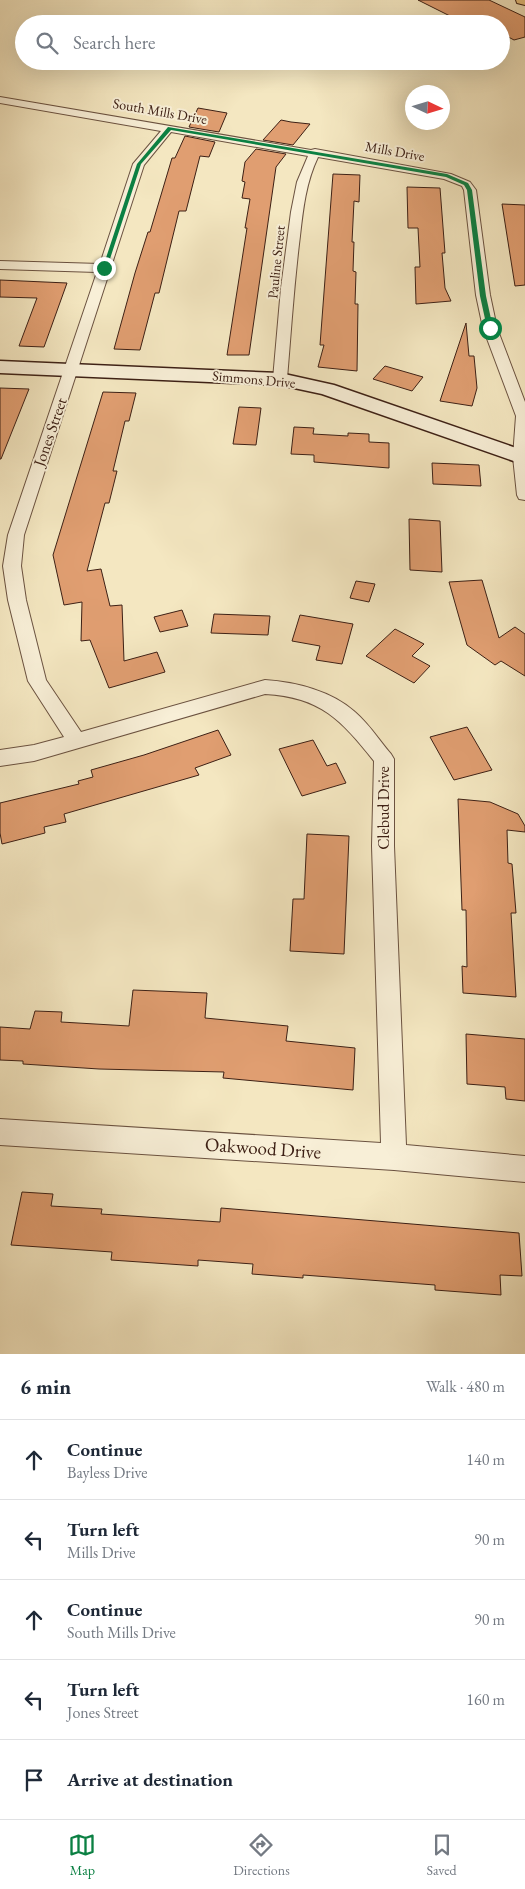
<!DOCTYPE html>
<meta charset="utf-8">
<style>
:root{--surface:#fff;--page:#f2f2f3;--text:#1f2937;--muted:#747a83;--line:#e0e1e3;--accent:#0b8043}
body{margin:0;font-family:"EB Garamond",serif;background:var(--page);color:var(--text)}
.compass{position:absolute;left:405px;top:85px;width:45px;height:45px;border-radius:50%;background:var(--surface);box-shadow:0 5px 20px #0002;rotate:94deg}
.stop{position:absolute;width:15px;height:15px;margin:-11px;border:4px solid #0b8043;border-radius:50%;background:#fff}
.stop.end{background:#0b8043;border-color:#fff;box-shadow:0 1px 5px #0008}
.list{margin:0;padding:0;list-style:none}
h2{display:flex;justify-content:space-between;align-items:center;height:65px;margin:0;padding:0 20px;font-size:21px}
h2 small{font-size:16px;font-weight:400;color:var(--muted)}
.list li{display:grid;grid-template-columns:32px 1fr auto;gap:15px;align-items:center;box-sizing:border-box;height:80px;padding:0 20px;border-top:1px solid var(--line)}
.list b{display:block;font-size:19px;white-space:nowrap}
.list p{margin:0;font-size:16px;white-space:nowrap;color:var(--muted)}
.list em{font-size:16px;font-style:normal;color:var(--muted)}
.icon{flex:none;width:28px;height:28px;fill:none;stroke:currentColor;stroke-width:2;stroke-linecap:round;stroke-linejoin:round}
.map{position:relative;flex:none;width:525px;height:1354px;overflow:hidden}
.search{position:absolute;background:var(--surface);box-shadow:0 5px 20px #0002;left:15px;right:15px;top:15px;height:55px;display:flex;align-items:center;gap:12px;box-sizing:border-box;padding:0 18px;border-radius:28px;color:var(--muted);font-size:19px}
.sheet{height:465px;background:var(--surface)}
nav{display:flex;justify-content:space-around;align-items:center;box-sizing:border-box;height:70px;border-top:1px solid var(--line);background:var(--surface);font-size:14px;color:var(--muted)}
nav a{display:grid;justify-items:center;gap:2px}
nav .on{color:var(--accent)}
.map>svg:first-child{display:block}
.building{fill:#e09e71;stroke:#3d2015}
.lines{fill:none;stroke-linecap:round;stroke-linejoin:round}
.street-casing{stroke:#6b5240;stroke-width:2}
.secondary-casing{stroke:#3d2015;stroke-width:3}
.primary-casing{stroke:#3d2015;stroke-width:2}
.street{fill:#f8efd7;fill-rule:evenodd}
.secondary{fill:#f8efd7;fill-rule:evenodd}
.primary{fill:#eac480;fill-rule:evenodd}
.route{fill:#0b8043}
.labels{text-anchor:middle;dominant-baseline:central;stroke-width:4;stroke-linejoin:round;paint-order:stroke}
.far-street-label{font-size:14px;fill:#3d2015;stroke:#f8efd7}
.street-label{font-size:16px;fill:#3d2015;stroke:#f8efd7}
.near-street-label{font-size:19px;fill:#3d2015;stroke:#f8efd7}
</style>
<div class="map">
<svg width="525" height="1354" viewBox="0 0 525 1354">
<rect width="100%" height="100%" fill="#f4e7c1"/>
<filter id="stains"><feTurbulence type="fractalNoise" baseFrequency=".004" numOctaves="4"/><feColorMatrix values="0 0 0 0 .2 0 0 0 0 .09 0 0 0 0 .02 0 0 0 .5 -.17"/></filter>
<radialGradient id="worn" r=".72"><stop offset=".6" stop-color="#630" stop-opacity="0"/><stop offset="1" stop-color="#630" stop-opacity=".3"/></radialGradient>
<!-- building -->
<g class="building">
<polygon points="418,0 489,0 525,17 525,37 514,40 501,33 501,24 466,24"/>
<polygon points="198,108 227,113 219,132 189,127"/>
<polygon points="281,120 291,122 310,124 293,145 263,140"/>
<polygon points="185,136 215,142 209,157 200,156 186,211 179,211 159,293 155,293 140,350 114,349 135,273 148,232 150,232 172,158 175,158"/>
<polygon points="256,149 286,154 276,167 249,355 227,355 247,228 245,228 250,199 242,198 245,182 242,181 245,162"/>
<polygon points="333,174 360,175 359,202 354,201 352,242 354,242 353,271 356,272 355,304 358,304 357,371 318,367 324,345 320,345"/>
<polygon points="407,187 440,188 445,253 442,253 445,288 451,301 416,304 415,267 420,267 418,228 408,228"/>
<polygon points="502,204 525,205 525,285 515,286"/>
<polygon points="0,280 67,283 44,347 19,346 37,298 0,297"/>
<polygon points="466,323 469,356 474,356 477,388 472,406 440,401"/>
<polygon points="385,366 423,377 412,391 373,379"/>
<polygon points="0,388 29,389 1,459 0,459"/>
<polygon points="103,392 136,393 129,421 125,421 113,471 117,471 109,503 105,503 87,571 101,569 110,606 122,605 124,661 157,652 165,672 109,688 90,640 81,641 82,602 64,605 53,555"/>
<polygon points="239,407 261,408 256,445 233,444"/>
<polygon points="294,427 314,428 313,434 348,436 348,433 369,434 369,442 389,443 389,468 314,462 314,455 291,454"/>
<polygon points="432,463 479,465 481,486 433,484"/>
<polygon points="409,519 440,521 442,572 410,570"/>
<polygon points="482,580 499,638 515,627 525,634 525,676 501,661 495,665 467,645 449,582"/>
<polygon points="356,581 375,584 369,602 350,598"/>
<polygon points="182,610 188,626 160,632 154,617"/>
<polygon points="214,614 270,616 268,635 211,633"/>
<polygon points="300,615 353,624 342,664 316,660 320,646 292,641"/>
<polygon points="395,629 424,644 412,656 430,666 414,683 366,656"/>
<polygon points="467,727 492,770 454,780 430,737"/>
<polygon points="218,730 231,755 195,768 199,775 64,814 66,822 44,827 45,833 2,844 0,833 0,803 79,784 78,781 93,777 91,770 144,755"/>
<polygon points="313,740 327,766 336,763 346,783 302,796 279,749"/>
<polygon points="458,799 490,802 518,814 525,826 525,832 507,830 508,863 512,864 516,913 511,913 516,997 463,993 462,966 467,967 466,910 462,910"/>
<polygon points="307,834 349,836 344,954 290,951 293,899 304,899"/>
<polygon points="133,990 207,993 205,1018 288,1026 286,1041 355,1048 353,1090 223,1078 224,1072 99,1069 23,1064 23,1061 0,1060 0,1027 30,1029 35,1011 62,1012 61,1022 129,1026"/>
<polygon points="466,1034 525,1039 525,1101 506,1099 505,1087 467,1084"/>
<polygon points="22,1192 53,1194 51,1206 102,1209 101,1214 220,1222 221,1208 519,1233 522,1276 500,1275 501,1295 435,1290 435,1285 303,1275 303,1278 252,1274 253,1264 198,1260 198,1266 111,1260 112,1252 11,1245"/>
</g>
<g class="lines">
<!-- street casing -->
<g class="street-casing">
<path id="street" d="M0 97 311 150 315 149 451 174 470 182 476 190 490 295 497 328 525 402V500L519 499 517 495 513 457 516 416 483 328 476 295 464 190 462 186 444 179 318 157C306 182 303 209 300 236 294 284 291 331 287 379L285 382H275L273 379 281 288 291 212 297 182 308 156 171 132 144 165 24 535 21 566 26 600 46 680 81 732 265 680C296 682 332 691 355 712 369 724 379 740 391 754L394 759V846L406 1145 525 1156V1182L394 1170 0 1145V1119L381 1143 372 846 374 761C341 720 321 697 265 694L34 761 0 766V750L34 745 64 737 28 681 8 600 3 566 8 535 97 272 0 269V261L100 264 133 164 161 131 0 103Z"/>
</g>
<!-- secondary casing -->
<g class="secondary-casing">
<polygon id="secondary" points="0,361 280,373 334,385 525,451 525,465 322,394 280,385 0,373"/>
</g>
<!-- primary casing -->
<g class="primary-casing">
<polygon id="primary" points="516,0 525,0 525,5 517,3"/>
</g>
<!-- street -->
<use href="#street" class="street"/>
<!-- secondary -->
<use href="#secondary" class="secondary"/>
<!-- primary -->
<use href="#primary" class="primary"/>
</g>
<!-- route -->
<polygon class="route" points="168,127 447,174 468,183 472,190 486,296 493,328 490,330 487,328 480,296 467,190 464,185 446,177 171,130 141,164 107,268 102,270 137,164"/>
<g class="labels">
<!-- far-street labels -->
<g class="far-street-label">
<text transform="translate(160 111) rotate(10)">South Mills Drive</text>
<text transform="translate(395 151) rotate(10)">Mills Drive</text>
<text transform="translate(276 262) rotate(-84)">Pauline Street</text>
<text transform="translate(254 379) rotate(5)">Simmons Drive</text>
</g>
<!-- street labels -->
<g class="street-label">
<text transform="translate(50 432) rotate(-71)">Jones Street</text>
<text transform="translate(383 808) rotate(-90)">Clebud Drive</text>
</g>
<!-- near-street labels -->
<g class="near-street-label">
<text transform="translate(263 1148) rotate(4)">Oakwood Drive</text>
</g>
</g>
<rect width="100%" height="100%" filter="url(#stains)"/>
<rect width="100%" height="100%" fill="url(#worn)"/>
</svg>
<svg class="compass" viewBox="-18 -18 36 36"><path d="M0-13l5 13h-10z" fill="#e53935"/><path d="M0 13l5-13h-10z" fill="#747a83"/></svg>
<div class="stop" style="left:490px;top:328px"></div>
<div class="stop end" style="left:104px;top:268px"></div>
<div class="search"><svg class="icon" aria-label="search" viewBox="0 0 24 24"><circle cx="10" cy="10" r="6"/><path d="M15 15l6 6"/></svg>Search here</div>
</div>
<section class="sheet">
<h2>6 min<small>Walk · 480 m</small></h2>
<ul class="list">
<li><svg class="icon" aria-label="ahead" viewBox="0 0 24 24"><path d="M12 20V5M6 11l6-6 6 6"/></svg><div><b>Continue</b><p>Bayless Drive</p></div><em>140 m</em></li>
<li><svg class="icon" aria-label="left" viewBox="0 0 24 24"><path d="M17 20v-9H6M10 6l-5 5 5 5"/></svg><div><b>Turn left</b><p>Mills Drive</p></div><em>90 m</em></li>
<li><svg class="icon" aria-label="ahead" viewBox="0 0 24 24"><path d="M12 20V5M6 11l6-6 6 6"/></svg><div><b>Continue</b><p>South Mills Drive</p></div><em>90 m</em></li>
<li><svg class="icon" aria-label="left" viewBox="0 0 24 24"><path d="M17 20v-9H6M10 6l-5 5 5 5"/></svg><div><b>Turn left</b><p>Jones Street</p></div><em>160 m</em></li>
<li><svg class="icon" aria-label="arrive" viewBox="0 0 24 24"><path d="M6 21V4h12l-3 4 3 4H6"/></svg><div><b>Arrive at destination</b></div></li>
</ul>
</section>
<nav>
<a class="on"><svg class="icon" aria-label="map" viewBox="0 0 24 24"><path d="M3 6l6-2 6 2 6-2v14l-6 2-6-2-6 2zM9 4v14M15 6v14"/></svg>Map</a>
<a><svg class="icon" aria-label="directions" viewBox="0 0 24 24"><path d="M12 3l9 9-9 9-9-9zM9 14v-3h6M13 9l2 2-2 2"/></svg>Directions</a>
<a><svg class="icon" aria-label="saved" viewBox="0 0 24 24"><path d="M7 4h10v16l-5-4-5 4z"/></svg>Saved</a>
</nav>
